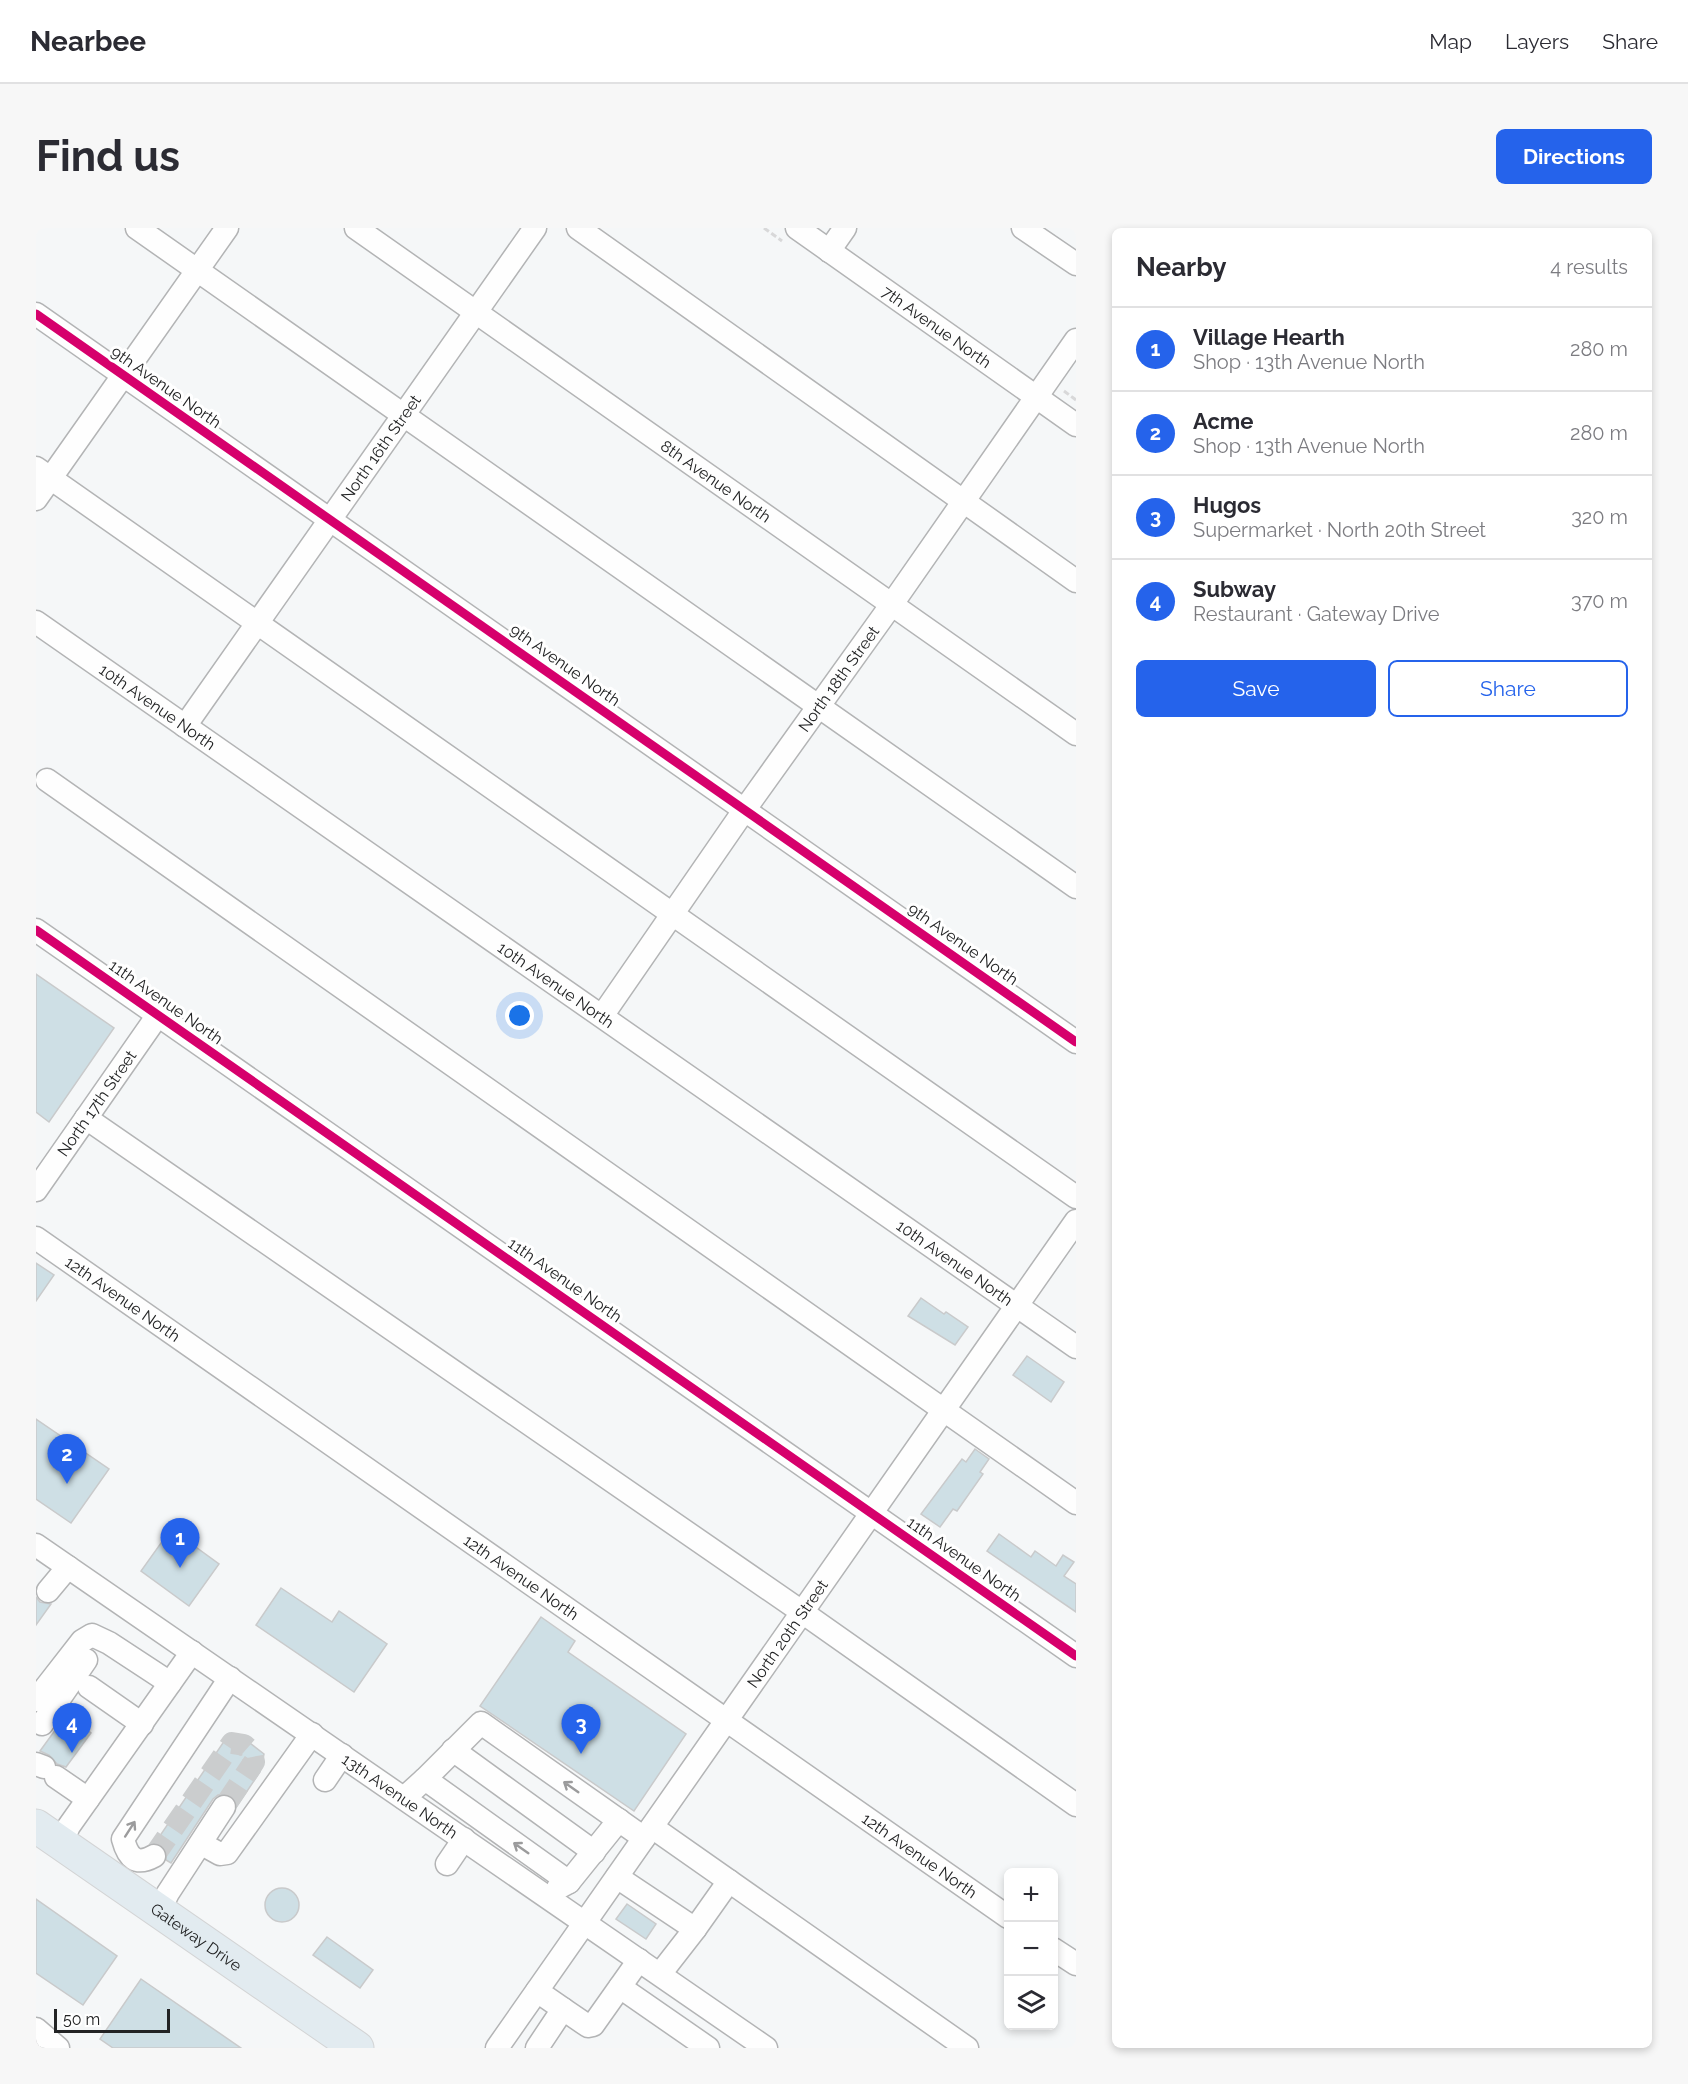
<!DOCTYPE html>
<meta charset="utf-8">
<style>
:root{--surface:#fff;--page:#f7f7f7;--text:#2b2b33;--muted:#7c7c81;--line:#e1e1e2;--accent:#2563eb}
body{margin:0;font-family:Raleway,sans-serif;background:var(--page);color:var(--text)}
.controls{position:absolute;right:18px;bottom:18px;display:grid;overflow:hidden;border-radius:9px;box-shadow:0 3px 9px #0003}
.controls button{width:54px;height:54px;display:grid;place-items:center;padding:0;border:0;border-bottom:2px solid var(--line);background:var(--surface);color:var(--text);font:30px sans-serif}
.scale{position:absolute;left:18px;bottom:15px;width:116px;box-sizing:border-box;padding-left:6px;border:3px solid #222324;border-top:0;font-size:16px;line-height:21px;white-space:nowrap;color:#222324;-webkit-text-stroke:4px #fff;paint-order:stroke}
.you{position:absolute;left:484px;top:788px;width:21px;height:21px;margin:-15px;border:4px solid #fff;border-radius:50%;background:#1a73e8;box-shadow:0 0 0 9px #1a73e833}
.badge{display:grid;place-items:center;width:39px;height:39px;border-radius:50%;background:var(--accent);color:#fff;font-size:20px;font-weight:700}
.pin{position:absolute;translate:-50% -50px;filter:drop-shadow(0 2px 3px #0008)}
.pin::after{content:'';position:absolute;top:32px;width:21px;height:18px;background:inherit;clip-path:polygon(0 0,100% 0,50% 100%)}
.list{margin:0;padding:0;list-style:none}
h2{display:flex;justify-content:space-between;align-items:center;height:78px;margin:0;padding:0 24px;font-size:26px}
h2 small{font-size:20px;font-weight:400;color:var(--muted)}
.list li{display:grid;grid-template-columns:39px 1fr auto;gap:18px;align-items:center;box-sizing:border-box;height:84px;padding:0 24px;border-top:2px solid var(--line)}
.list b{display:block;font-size:22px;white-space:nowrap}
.list p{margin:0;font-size:20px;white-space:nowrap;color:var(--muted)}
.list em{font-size:20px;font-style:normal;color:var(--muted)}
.actions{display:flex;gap:12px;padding:18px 24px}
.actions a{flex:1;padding:14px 0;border:2px solid var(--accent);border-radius:9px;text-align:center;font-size:21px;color:var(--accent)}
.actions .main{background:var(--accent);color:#fff}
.icon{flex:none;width:33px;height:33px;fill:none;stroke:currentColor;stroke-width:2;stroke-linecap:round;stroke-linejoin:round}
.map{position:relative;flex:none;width:1040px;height:1820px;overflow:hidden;border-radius:9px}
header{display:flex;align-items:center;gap:36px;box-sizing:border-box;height:84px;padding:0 30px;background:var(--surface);border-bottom:2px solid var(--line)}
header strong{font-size:28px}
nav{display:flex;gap:33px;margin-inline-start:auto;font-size:21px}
.intro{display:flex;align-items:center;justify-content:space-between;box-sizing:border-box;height:144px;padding:0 36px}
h1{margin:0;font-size:42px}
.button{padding:15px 27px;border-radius:9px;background:var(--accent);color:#fff;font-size:21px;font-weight:700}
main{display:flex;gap:36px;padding:0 36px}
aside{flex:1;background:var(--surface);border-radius:9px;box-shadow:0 3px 9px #0003}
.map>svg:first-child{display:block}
.building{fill:#cedfe5;stroke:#c9cacb;stroke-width:1.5}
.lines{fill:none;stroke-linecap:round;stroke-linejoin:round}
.minor-tunnel{stroke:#cbcdce;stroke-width:22;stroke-dasharray:22 11;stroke-linecap:butt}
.minor-casing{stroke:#b3b4b5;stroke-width:25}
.highway-casing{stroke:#d3d4d5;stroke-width:35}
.path{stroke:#d8d8d9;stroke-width:3;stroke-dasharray:6 3;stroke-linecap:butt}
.minor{stroke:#fefefe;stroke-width:22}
.highway{stroke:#e2ebf0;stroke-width:33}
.cycleway-casing{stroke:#fff;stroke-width:13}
.cycleway{stroke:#d6006c;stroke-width:9}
.oneway{stroke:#9b9b9c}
.labels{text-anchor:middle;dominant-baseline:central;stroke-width:6;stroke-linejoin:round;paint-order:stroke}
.street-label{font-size:16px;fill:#222324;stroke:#fff}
</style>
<header>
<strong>Nearbee</strong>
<nav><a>Map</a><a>Layers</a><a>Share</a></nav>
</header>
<div class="intro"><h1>Find us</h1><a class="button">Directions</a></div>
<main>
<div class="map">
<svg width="1040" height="1820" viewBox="0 0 1040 1820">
<rect width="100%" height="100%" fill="#f5f7f8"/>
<!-- building -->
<g class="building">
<polygon points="0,746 78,800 13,894 0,884"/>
<polygon points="0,1035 18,1047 0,1073"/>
<polygon points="885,1070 908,1086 910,1084 932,1099 919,1117 872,1088"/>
<polygon points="991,1128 1028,1154 1015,1174 977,1147"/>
<polygon points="0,1191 73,1241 35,1295 0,1271"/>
<polygon points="939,1221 953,1231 944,1244 947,1246 921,1283 917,1281 904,1299 885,1286 926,1231 930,1234"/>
<polygon points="135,1301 183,1336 153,1378 105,1343"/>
<polygon points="963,1306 995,1329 999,1323 1020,1338 1027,1327 1038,1334 1028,1348 1040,1356 1040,1384 951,1323"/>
<polygon points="245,1360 296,1394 303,1383 351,1416 318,1464 220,1397"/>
<polygon points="0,1369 4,1374 15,1376 0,1397"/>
<polygon points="505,1389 539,1413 532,1424 650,1506 598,1583 444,1478"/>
<polygon points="28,1490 41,1499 43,1496 55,1505 30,1539 21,1536 13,1527 4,1523"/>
<polygon points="191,1509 206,1509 228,1526 224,1544 201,1578 196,1568 189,1566 182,1567 177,1571 135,1635 130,1632 130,1622 125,1617 119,1615"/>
<circle cx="246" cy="1677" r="17"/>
<polygon points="0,1671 81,1728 47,1777 0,1745"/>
<polygon points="591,1676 620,1696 610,1711 580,1691"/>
<polygon points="291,1709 337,1742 324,1760 277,1727"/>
<polygon points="105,1751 205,1820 77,1820 64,1811"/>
</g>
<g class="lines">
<!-- minor-tunnel -->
<polyline class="minor-tunnel" points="118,1628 196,1515 208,1517 216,1524 218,1534 188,1579"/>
<!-- minor casing -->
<g class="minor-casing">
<g id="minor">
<polyline points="101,0 1040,659"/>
<path id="s1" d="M320 0 1040 506"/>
<polyline points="542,0 1040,353"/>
<path id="s2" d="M761 0 1040 197"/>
<polyline points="987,0 1040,36"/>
<polyline points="793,23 809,0"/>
<polyline points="0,86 1040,814"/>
<polyline points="0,240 1040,969"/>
<polyline points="0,271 191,0"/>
<path id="s3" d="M0 394 1040 1119"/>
<path id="s4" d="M149 498 499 0"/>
<polyline points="11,552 1040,1275"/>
<polyline points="0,702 1040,1428"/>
<path id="s5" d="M566 788 709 581 856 376 1040 112"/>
<polyline points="50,890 766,1384 1040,1577"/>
<path id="s6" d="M0 962 122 787"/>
<path id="s7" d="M0 1010 972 1689"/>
<path id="s8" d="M0 1317 730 1820"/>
<polyline points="12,1363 32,1339"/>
<polyline points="53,1459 106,1496"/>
<polyline points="0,1472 46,1413 56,1407 73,1415 134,1455"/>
<polyline points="6,1496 50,1432"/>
<polyline points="417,1522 558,1624"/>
<polyline points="0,1536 8,1539"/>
<polyline points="20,1549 52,1571"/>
<polyline points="389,1551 533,1654"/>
<polyline points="289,1552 306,1527"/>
<polyline points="368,1570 389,1551 445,1495 608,1610"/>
<polyline points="616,1599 931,1820"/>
<polyline points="25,1615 33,1598 156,1424"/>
<polyline points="166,1616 184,1626 191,1625 276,1506"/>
<path d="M118 1628C100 1638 92 1630 87 1611L194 1450"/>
<polyline points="411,1636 428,1611"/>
<polyline points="581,1649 659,1701 693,1653"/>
<polyline points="522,1660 533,1654 583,1592"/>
<polyline points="123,1683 132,1665 188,1579"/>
<polyline points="1017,1721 1040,1736"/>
<polyline points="624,1746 659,1701"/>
<polyline points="584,1759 672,1820"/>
<polyline points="527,1781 552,1798 557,1797 603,1732"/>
<polyline points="0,1801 22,1820"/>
<path id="s9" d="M461 1820 1040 993"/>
<polyline points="501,1820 527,1781 501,1763"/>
</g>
</g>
<!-- highway casing -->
<g class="highway-casing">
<g id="highway">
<path id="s10" d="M0 1598 321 1820"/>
</g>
</g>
<!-- path -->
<g class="path">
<polyline points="728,0 746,13"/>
<polyline points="1028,163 1040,172"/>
</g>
<!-- minor -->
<use href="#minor" class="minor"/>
<!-- highway -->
<use href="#highway" class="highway"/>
<!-- cycleway casing -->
<g class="cycleway-casing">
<g id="cycleway">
<polyline points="0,86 1040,814"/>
<polyline points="0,702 1040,1428"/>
</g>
</g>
<!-- cycleway -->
<use href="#cycleway" class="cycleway"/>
</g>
<!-- one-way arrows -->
<defs><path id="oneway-shaft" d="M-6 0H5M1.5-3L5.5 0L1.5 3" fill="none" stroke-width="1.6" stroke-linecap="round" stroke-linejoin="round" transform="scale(1.5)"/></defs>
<g class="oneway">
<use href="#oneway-shaft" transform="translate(535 1559) rotate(-145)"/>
<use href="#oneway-shaft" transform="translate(94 1601) rotate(-57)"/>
<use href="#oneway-shaft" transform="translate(485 1620) rotate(-145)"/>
</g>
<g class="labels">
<!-- street labels -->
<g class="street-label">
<text stroke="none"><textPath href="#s2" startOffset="171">7th Avenue North</textPath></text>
<text transform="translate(130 159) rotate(35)">9th Avenue North</text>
<text stroke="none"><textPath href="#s4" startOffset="340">North 16th Street</textPath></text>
<text stroke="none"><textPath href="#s1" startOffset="440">8th Avenue North</textPath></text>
<text transform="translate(529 437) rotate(35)">9th Avenue North</text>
<text stroke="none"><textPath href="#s5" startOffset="412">North 18th Street</textPath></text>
<text stroke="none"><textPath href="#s3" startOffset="148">10th Avenue North</textPath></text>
<text transform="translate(927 716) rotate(35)">9th Avenue North</text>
<text stroke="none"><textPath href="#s3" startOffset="634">10th Avenue North</textPath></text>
<text transform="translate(130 774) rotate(35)">11th Avenue North</text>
<text stroke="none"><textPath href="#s6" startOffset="106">North 17th Street</textPath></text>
<text stroke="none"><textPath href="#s3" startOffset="1120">10th Avenue North</textPath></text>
<text transform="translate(529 1052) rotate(35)">11th Avenue North</text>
<text stroke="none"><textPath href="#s7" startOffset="106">12th Avenue North</textPath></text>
<text transform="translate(928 1331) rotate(35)">11th Avenue North</text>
<text stroke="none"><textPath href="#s7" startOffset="592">12th Avenue North</textPath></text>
<text stroke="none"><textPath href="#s9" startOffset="506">North 20th Street</textPath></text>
<text stroke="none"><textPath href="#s8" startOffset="442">13th Avenue North</textPath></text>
<text stroke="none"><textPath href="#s7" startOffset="1078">12th Avenue North</textPath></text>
<text stroke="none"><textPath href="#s10" startOffset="195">Gateway Drive</textPath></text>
</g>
</g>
</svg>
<div class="controls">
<button>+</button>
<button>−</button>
<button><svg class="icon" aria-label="layers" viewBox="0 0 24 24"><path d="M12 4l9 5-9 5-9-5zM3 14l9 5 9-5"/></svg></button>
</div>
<div class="scale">50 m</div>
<div class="you"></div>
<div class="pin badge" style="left:144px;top:1340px">1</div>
<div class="pin badge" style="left:31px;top:1256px">2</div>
<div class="pin badge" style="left:545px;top:1526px">3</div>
<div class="pin badge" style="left:36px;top:1525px">4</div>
</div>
<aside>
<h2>Nearby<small>4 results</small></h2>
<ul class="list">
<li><span class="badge">1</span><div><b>Village Hearth</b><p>Shop · 13th Avenue North</p></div><em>280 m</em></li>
<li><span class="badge">2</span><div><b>Acme</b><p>Shop · 13th Avenue North</p></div><em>280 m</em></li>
<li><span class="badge">3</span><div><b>Hugos</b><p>Supermarket · North 20th Street</p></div><em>320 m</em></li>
<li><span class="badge">4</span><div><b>Subway</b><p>Restaurant · Gateway Drive</p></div><em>370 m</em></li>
</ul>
<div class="actions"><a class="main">Save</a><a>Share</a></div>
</aside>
</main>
